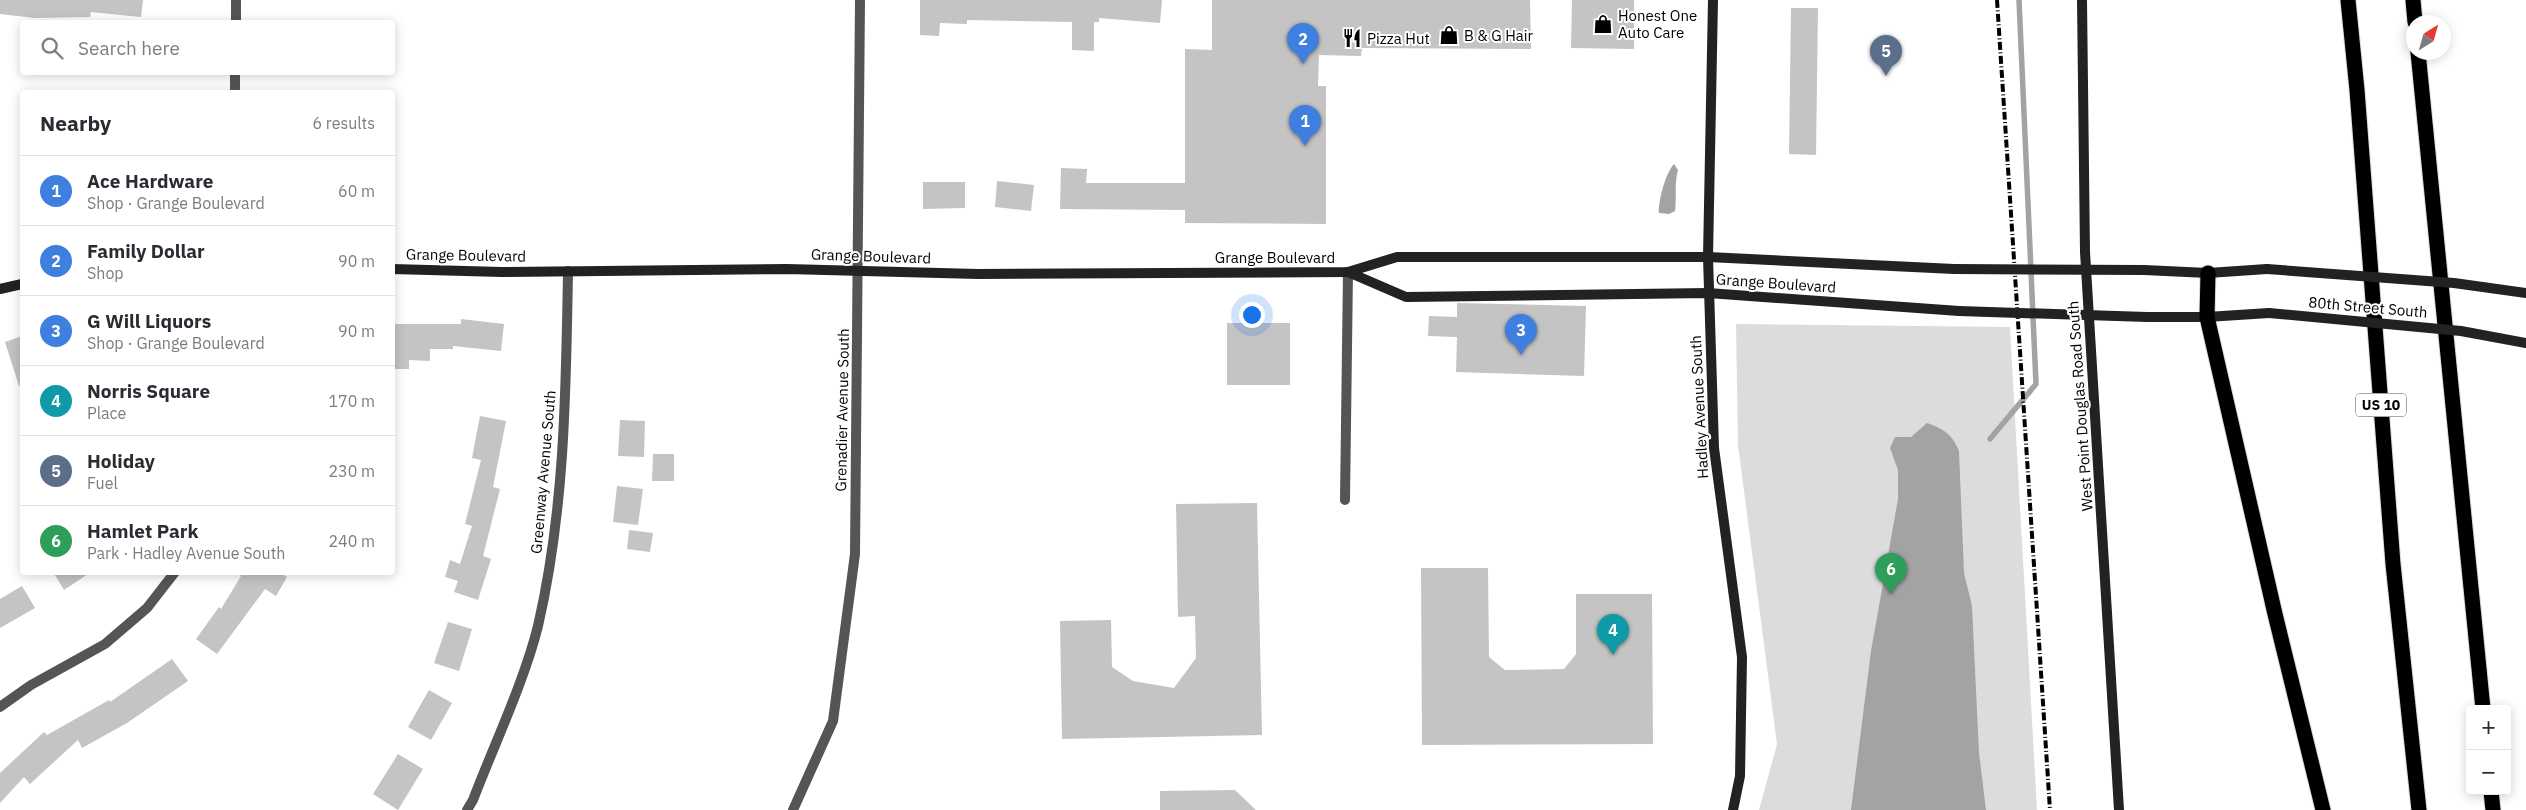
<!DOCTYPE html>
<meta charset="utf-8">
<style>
:root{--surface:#fff;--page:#f7f7f7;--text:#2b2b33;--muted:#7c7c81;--line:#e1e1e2;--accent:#db2777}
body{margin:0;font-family:"IBM Plex Sans",sans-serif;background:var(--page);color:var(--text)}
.controls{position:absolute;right:15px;bottom:15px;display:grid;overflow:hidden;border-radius:5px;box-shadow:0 2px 12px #0003}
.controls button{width:45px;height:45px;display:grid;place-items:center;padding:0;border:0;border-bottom:1px solid var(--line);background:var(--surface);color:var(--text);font:25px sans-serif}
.compass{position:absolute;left:2406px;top:15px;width:45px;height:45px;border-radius:50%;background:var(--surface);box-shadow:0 2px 12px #0003;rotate:37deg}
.you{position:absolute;left:1251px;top:314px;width:18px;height:18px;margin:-12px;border:4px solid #fff;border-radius:50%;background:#1a73e8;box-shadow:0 0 0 8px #1a73e833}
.badge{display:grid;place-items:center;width:32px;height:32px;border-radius:50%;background:var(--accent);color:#fff;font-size:16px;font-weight:700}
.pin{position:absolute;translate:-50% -41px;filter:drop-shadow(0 1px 2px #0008)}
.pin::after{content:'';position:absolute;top:26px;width:18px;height:15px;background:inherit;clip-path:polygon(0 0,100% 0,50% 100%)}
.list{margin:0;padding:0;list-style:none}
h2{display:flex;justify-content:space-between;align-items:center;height:65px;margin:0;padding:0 20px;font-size:21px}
h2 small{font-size:16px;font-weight:400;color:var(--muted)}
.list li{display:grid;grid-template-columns:32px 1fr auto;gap:15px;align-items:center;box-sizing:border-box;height:70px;padding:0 20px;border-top:1px solid var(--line)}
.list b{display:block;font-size:19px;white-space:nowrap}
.list p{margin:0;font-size:16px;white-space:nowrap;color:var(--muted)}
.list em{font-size:16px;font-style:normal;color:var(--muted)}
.icon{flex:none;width:28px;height:28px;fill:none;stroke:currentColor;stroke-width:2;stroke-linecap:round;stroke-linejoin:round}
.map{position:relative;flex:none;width:2526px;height:810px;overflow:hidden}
.search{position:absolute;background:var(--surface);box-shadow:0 2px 12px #0003;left:20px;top:20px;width:375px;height:55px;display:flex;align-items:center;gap:12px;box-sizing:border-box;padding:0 18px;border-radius:5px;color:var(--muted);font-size:19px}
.panel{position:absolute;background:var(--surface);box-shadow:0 2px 12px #0003;left:20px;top:90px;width:375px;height:485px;border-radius:5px}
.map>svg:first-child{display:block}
.green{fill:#dcdcdc}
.water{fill:#a3a3a3}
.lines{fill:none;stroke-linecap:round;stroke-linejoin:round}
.stream{stroke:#a3a3a3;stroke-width:5.5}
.building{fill:#c4c4c4}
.highway-casing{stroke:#dbdbdb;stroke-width:17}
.street{stroke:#555;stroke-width:10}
.secondary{stroke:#222;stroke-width:10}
.highway{stroke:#000;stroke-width:15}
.rail{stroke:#000;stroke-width:4;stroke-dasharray:8 2.5 1 2.5;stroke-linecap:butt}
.secondary-bridge{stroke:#222;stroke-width:10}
.labels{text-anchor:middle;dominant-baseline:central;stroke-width:4;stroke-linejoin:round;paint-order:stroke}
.shield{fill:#fff;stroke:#4c4c4c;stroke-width:1}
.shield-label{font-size:14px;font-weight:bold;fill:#000}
.poi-label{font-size:15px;fill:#000;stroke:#fff;text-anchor:start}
.street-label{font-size:15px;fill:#000;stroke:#fff}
</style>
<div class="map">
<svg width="2526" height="810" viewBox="0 0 2526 810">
<rect width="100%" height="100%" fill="#fff"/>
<!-- green -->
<polygon class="green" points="1736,324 2010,327 2037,810 1759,810 1777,744 1738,445"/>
<!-- water -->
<g class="water">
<path d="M1674 164 1678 170C1674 184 1677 196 1675 211L1669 214 1659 213C1658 201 1666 172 1674 164Z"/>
<path d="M1927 423C1944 429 1952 434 1959 451L1964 573 1972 606 1979 753 1986 810H1851L1871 651 1898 499V470L1890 448 1895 437H1911Z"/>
</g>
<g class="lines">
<!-- stream -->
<polyline class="stream" points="1990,439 2036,384 2019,0"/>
</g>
<!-- building -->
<g class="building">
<polygon points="0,0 143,0 141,17 91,12 90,17 35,18 0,14"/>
<polygon points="920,0 1162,0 1160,23 1099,18 1099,22 1094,22 1094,51 1072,50 1072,22 967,20 967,24 940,23 939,36 920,35"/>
<polygon points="1212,0 1530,0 1531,49 1362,48 1361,56 1319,55 1318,86 1326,86 1326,224 1185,223 1185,210 1060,209 1061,168 1087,169 1086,183 1185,183 1185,49 1212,50"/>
<polygon points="1572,0 1634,0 1634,49 1571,48"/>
<polygon points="1791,8 1818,8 1816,155 1789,154"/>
<polygon points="997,181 1034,185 1031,211 995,207"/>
<polygon points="923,182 965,182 965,208 923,209"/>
<polygon points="1457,303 1586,306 1584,376 1456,372 1457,337 1428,336 1429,316 1457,317"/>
<polygon points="461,319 504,324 501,351 453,346 453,349 430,349 430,361 409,360 409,369 392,369 394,324 461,324"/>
<rect x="1227" y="323" width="63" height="62"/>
<polygon points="22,336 22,385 19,386 5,342"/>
<polygon points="480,416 506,421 493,487 500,489 483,556 491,559 478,600 454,592 458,581 445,577 450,560 460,564 472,526 465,524 481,460 472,458"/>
<polygon points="620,420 645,421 644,457 618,456"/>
<polygon points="653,454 674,454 674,481 652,481"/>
<polygon points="617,486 643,489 638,525 613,522"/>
<polygon points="1257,503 1262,735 1062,739 1060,621 1111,620 1112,667 1133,681 1174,688 1196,658 1195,616 1178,617 1176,504"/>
<polygon points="629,530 653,533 650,552 627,549"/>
<polygon points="1421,568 1488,568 1489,657 1505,670 1564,669 1576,654 1576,594 1652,594 1653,744 1422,745"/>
<polygon points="53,572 91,572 64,590"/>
<polygon points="236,572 279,572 287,577 276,596 265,589 217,654 196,639 219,607 221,609 241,576"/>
<polygon points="22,586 35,608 0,628 0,599"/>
<polygon points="448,622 472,629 459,671 434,663"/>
<polygon points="172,659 188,681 127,723 82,748 78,740 30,784 24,777 0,803 0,773 44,732 47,735 109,700 110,702"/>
<polygon points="429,690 452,703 431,740 408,727"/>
<polygon points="398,754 423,769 398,810 373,794"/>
<polygon points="1235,790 1256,810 1160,810 1160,791"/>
</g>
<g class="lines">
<!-- highway casing -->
<g class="highway-casing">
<g id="highway">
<polyline points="2348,0 2357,90 2393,564 2419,810"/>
<polyline points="2413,0 2415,22"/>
<polyline points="2418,52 2483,709"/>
<polyline points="2208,273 2207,317 2275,614 2323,810"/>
<polyline points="2491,791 2493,810"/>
</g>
</g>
<!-- street -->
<g class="street">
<polyline points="236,22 236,0"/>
<polyline points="235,92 235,72"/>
<polyline points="1345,500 1348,272"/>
<polyline points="0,707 31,685 105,644 147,608 175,572"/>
<path d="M467 810 473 800C494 745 524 682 538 626 565 509 566 390 568 271"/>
<polyline points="793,810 833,721 855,554 860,0"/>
</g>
<!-- secondary -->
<g class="secondary">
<polyline points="1713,0 1708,257 1714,448 1742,657 1740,776 1733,810"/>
<polyline points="2082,0 2085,252 2119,810"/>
<polyline points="392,269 502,272 787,269 978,274 1348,272 1397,257 1708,257 1954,269"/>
<polyline points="2144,270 2208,273 2267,269"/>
<polyline points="1348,272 1406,297 1708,293 1959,311"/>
<polyline points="0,289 22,284"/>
<polyline points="2147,317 2207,317 2269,313"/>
</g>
<!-- highway -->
<use href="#highway" class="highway"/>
<!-- rail -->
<polyline class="rail" points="1997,0 2050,810"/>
<!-- secondary-bridge -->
<g class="secondary-bridge">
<polyline points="1954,269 2144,270"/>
<polyline points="2267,269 2454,283 2526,293"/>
<polyline points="1959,311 2147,317"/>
<polyline points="2269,313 2461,331 2526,343"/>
</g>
</g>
<!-- icons -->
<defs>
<g id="shop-bare" transform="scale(1.5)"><path d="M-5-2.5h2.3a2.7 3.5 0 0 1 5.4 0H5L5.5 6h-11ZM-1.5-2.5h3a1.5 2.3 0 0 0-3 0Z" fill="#000" stroke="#fff" stroke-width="2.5" paint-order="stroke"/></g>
<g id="restaurant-bare" transform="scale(1.5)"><path d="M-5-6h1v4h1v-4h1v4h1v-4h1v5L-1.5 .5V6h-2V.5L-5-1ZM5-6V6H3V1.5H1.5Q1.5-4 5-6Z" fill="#000" stroke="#fff" stroke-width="2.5" paint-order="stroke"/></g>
</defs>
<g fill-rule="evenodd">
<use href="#shop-bare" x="1603" y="24"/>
<use href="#shop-bare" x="1449" y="35"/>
<use href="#restaurant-bare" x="1352" y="38"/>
</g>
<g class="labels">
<!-- shield labels -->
<rect class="shield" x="2356" y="393.5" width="50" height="23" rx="4"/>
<g class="shield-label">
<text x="2381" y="405">US 10</text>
</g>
<!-- poi labels -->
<g class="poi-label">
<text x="1618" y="15">Honest One<tspan x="1618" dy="17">Auto Care</tspan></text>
<text x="1464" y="35">B &amp; G Hair</text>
<text x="1367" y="38">Pizza Hut</text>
</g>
<!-- street labels -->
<g class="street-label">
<text transform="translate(466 255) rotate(1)">Grange Boulevard</text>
<text transform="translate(871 256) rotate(2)">Grange Boulevard</text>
<text x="1275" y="257">Grange Boulevard</text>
<text transform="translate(1776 283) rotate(4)">Grange Boulevard</text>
<text transform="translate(2368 307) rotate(5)">80th Street South</text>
<text transform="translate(2080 406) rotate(-94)">West Point Douglas Road South</text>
<text transform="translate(1699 407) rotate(-93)">Hadley Avenue South</text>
<text transform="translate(842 410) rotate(-89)">Grenadier Avenue South</text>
<text transform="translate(543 472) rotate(-85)">Greenway Avenue South</text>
</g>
</g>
</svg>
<div class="controls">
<button>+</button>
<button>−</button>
</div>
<svg class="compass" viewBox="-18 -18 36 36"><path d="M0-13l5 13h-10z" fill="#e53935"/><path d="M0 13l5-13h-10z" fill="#7c7c81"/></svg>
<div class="you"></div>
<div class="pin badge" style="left:1305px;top:146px;background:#3f7fe0">1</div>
<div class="pin badge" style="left:1303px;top:64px;background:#3f7fe0">2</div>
<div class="pin badge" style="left:1521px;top:355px;background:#3f7fe0">3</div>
<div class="pin badge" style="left:1613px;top:655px;background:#0f9aa8">4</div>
<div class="pin badge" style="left:1886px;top:76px;background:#5c6f8a">5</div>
<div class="pin badge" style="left:1891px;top:594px;background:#2e9e5b">6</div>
<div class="search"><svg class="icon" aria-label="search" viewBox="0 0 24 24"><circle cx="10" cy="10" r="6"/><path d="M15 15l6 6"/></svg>Search here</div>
<section class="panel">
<h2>Nearby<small>6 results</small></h2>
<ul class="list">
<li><span class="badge" style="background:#3f7fe0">1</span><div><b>Ace Hardware</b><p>Shop · Grange Boulevard</p></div><em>60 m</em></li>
<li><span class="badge" style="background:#3f7fe0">2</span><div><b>Family Dollar</b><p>Shop</p></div><em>90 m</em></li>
<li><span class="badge" style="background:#3f7fe0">3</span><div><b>G Will Liquors</b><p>Shop · Grange Boulevard</p></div><em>90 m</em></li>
<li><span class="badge" style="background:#0f9aa8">4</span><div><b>Norris Square</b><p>Place</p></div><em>170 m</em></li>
<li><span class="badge" style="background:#5c6f8a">5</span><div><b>Holiday</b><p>Fuel</p></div><em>230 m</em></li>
<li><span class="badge" style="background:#2e9e5b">6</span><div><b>Hamlet Park</b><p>Park · Hadley Avenue South</p></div><em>240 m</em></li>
</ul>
</section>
</div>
